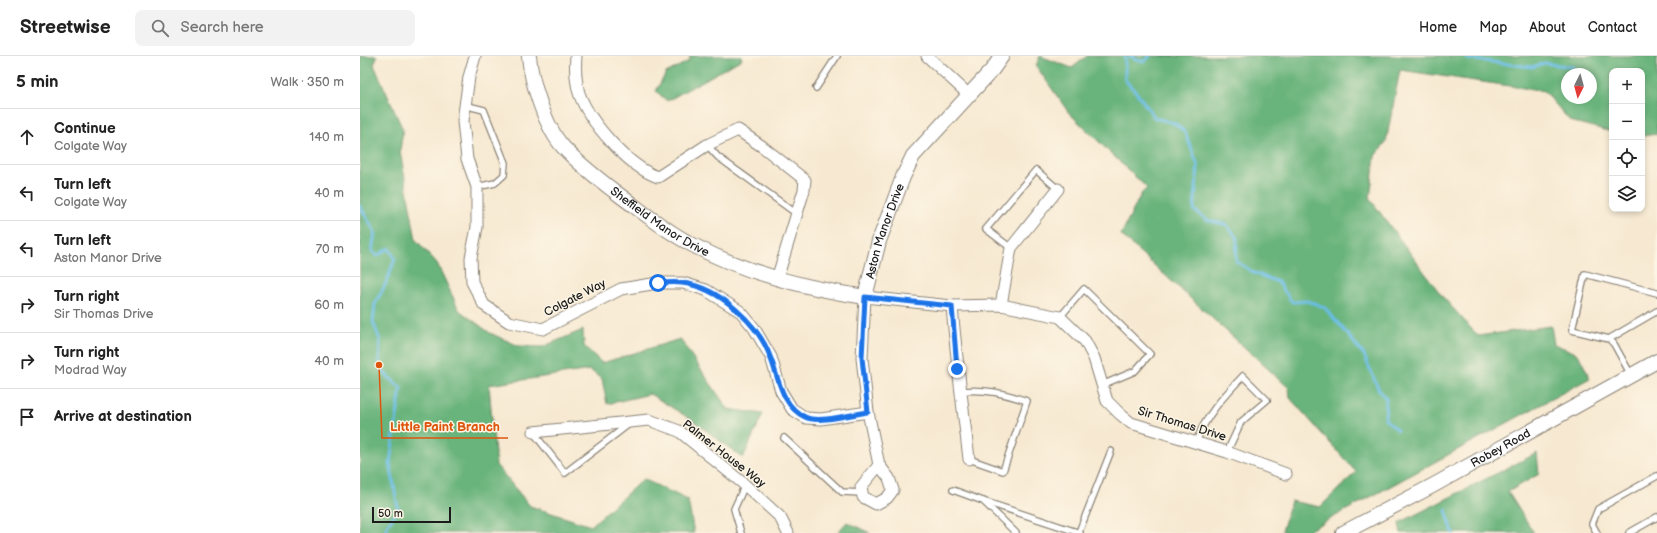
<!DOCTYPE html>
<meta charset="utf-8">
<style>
:root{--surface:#fff;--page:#f2f2f2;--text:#222;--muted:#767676;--line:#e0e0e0}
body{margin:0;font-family:"Balsamiq Sans",sans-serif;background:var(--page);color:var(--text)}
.controls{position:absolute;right:12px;top:12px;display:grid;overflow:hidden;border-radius:8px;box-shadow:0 2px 6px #0003}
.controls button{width:36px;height:36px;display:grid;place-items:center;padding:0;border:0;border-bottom:1px solid var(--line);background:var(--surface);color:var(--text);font:20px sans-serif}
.compass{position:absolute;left:1201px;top:12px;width:36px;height:36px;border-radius:50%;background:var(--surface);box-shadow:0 2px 6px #0003;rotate:186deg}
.scale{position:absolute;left:12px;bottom:10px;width:79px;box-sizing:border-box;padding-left:4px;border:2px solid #1c1c1c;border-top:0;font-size:11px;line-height:14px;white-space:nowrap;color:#1c1c1c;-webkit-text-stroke:3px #fcf5e5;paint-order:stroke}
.stop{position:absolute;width:12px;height:12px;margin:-9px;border:3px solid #1a73e8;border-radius:50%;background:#fff}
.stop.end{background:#1a73e8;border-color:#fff;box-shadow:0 1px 4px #0008}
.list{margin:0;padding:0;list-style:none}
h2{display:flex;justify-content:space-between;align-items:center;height:52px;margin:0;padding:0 16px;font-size:17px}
h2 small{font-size:13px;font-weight:400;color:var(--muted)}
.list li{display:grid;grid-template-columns:26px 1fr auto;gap:12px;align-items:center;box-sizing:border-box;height:56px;padding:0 16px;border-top:1px solid var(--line)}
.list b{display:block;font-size:15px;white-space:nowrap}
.list p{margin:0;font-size:13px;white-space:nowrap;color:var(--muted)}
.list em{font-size:13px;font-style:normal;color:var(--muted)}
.icon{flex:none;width:22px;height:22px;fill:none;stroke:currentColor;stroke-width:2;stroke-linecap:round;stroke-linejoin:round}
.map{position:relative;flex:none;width:1297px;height:477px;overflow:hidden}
header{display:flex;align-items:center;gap:24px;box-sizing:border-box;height:56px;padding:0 20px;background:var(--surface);border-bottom:1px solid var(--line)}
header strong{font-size:19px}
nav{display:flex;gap:22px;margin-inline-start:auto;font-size:14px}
.search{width:280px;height:36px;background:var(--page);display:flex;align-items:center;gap:10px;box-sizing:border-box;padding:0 14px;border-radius:8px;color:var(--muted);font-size:15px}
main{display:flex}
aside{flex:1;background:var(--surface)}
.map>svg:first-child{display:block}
.forest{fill:#69b47b;stroke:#42684c;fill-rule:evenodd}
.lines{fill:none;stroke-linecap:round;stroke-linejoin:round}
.stream{stroke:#69bde5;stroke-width:3}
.service-casing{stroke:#8a8276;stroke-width:8}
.minor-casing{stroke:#8a8276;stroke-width:13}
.tertiary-casing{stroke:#8a8276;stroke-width:16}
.service{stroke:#fff;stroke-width:5.5}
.minor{stroke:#fff;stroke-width:11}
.tertiary{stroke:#fff;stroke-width:14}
.route{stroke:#1a73e8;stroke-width:5}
.labels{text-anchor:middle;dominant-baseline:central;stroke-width:3;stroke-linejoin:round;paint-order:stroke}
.street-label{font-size:12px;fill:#1c1c1c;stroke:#fcf5e5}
.leader{fill:none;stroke:#de560d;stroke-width:1.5}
.callout-dot{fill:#de560d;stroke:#fcf5e5;stroke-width:1.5}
.callout-label{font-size:13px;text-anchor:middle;font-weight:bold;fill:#de560d;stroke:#fcf5e5;stroke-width:3;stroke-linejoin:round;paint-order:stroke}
</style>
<header>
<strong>Streetwise</strong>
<div class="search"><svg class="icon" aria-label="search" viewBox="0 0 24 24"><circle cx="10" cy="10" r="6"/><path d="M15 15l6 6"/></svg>Search here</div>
<nav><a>Home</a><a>Map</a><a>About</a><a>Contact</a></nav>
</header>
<main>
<aside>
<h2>5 min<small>Walk · 350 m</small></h2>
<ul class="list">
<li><svg class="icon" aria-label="ahead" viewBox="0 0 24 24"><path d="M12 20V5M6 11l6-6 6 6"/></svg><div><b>Continue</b><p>Colgate Way</p></div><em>140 m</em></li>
<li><svg class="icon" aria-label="left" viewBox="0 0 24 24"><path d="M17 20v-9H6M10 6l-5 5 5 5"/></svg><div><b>Turn left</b><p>Colgate Way</p></div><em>40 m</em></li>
<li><svg class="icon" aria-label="left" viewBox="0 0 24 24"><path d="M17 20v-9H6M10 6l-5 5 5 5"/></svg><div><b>Turn left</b><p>Aston Manor Drive</p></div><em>70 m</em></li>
<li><svg class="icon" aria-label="right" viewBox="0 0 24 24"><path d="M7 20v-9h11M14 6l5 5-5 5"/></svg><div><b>Turn right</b><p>Sir Thomas Drive</p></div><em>60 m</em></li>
<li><svg class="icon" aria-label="right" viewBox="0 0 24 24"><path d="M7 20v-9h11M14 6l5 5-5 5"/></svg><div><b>Turn right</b><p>Modrad Way</p></div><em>40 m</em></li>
<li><svg class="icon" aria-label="arrive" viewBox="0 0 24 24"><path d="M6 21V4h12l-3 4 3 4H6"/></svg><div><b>Arrive at destination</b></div></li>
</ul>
</aside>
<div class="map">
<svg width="1297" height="477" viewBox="0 0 1297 477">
<rect width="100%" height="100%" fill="#fcf5e5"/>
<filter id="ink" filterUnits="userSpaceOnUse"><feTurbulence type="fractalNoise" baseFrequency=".025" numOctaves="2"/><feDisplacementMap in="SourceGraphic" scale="8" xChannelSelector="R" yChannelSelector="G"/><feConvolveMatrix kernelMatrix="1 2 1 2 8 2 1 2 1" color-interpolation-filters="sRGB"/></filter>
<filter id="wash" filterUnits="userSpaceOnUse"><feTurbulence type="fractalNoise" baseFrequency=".012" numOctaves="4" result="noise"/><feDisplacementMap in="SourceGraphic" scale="16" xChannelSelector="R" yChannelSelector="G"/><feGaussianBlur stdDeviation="0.9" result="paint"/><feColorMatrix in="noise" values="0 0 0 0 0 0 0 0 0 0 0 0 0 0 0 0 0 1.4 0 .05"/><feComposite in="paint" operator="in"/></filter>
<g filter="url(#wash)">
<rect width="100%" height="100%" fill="#f7e9d1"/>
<!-- forest -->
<g class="forest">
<polygon points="0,0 17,0 14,9 43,74 40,95 56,184 77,207 99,254 130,277 159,290 182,291 223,274 224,290 242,307 320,283 368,353 403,358 383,402 332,364 290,338 247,348 242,323 230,314 129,329 136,409 170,450 231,470 283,423 328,444 334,477 0,477"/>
<polygon points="330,0 381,0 382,3 307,45 296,35 306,17 329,5"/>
<path d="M680 0 712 12 727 0H1297V78L1282 80V15H1252V76L1210 65 1184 35 1040 14 1026 86 1015 100 1010 143 1082 240 1118 280 1191 270 1194 288 1218 298 1230 322 944 477H928L922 475 931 445 960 451 996 416 930 342 929 332 761 179 781 138 787 132 709 57 676 10ZM1207 18H1231V42H1207Z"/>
<polygon points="1177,397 1179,418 1148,436 1174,477 1041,477 1039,467"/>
<polygon points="487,466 510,477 477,477"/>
</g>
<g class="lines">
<!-- stream -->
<g class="stream">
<polyline points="765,0 765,24 776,36 795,62 814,67 825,76 838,110 834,154 847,164 867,169 877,182 876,205 894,217 918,226 932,246 948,245 964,251 984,274 1004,299 1018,332 1026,343 1025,363 1037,374"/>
<polyline points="769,0 784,6 790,0"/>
<polyline points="1105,0 1108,3 1172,11 1184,7 1213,11"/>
<polyline points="0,150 15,176 12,195 17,200 29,192 35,203 25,229 15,248 13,266 20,284 19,309 26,319 41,332 30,407 38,453 26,471 29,477"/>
<polyline points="1086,454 1093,477"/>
</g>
</g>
</g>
<g filter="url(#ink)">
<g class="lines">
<!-- service casing -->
<g class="service-casing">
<g id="service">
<polyline points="456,32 477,0"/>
<polyline points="104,49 124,54 145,107 144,119 135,127 117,131"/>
<polyline points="347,89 358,101 437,158"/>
<polyline points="651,192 626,173 676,114 698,133"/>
<polyline points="700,261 724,233 790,298 775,315 742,329"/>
<polyline points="1249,283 1212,274 1225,218 1297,237"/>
<polyline points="1271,319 1254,288 1249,283 1297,255"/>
<path d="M601 335C627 333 643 337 667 345L643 415 609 403"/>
<polyline points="173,376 205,417 269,368"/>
<polyline points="424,382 482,436 502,437"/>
<path d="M836 386C846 359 863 341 883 320L907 344 881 366 867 396"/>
<polyline points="593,434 623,445 656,477"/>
<polyline points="623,445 720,477"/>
<polyline points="719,476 751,395"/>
<polyline points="381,477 374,453 385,429"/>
<polyline points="1237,477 1232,468 1238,453 1297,420"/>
<polyline points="1269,477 1297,461"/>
</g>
</g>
<!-- minor casing -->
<g class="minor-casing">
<g id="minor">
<polyline points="115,0 109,21 103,65 107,103 117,131 117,171 111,202 112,226 124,249 149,266 183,273 261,233 298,227 323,227 346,234 381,256 394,272 411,301 421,335 432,353 446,362 461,363 508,356"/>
<path d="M216 0C215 11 216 26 219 37 229 66 269 111 298 121L347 89 378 74 403 91 445 124 444 134 417 223"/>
<polyline points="567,0 608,38"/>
<polyline points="641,249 651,192 698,133"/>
<path d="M592 250C596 301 603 352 609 403"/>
<polyline points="173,376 289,364 319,375 385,429 420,461 428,477"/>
<polyline points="519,409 529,422 533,434 527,442 516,448 503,441 501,431 519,409 508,356 502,302 505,241 592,250 641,249 700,261 725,285 734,302 747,345 760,358 771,367 867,396 926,418"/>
</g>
</g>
<!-- tertiary casing -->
<g class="tertiary-casing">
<g id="tertiary">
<path id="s1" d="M169 0C171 26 186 73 204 92 221 110 242 126 262 141 284 157 305 174 329 187 384 217 444 232 505 241L519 185 543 121 553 100 632 14 642 0"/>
<path id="s2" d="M983 477 1074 429 1297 305"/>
</g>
</g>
<!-- service -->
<use href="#service" class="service"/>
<!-- minor -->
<use href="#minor" class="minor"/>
<!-- tertiary -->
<use href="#tertiary" class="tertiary"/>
</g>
</g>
<g class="lines" filter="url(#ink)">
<!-- route -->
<path class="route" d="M298 227C306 227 314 226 322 227 359 231 399 268 411 303 419 324 422 350 445 361 459 368 492 358 508 356L502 302 505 241 592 250 597 313"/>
</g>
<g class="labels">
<!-- street labels -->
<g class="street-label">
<text stroke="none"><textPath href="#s1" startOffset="221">Sheffield Manor Drive</textPath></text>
<text stroke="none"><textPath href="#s1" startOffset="511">Aston Manor Drive</textPath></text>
<text transform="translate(215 242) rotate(-27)">Colgate Way</text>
<text transform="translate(822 368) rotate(17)">Sir Thomas Drive</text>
<text stroke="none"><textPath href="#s2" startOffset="179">Robey Road</textPath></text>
<text transform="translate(364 398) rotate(38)">Palmer House Way</text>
</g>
</g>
<!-- callouts -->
<path class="leader" d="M19 309L22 382H148"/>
<circle class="callout-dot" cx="19" cy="309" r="4"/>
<g class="callout-label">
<text x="85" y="375">Little Paint Branch</text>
</g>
</svg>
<div class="controls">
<button>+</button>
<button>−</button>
<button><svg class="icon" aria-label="locate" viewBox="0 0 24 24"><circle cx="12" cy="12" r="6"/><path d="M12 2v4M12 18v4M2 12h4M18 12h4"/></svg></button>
<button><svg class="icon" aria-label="layers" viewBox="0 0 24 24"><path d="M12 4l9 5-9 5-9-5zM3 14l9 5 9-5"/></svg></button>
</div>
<svg class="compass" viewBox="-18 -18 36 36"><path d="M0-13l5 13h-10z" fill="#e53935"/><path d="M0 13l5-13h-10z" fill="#767676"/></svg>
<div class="scale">50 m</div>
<div class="stop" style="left:298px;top:227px"></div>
<div class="stop end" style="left:597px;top:313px"></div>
</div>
</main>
